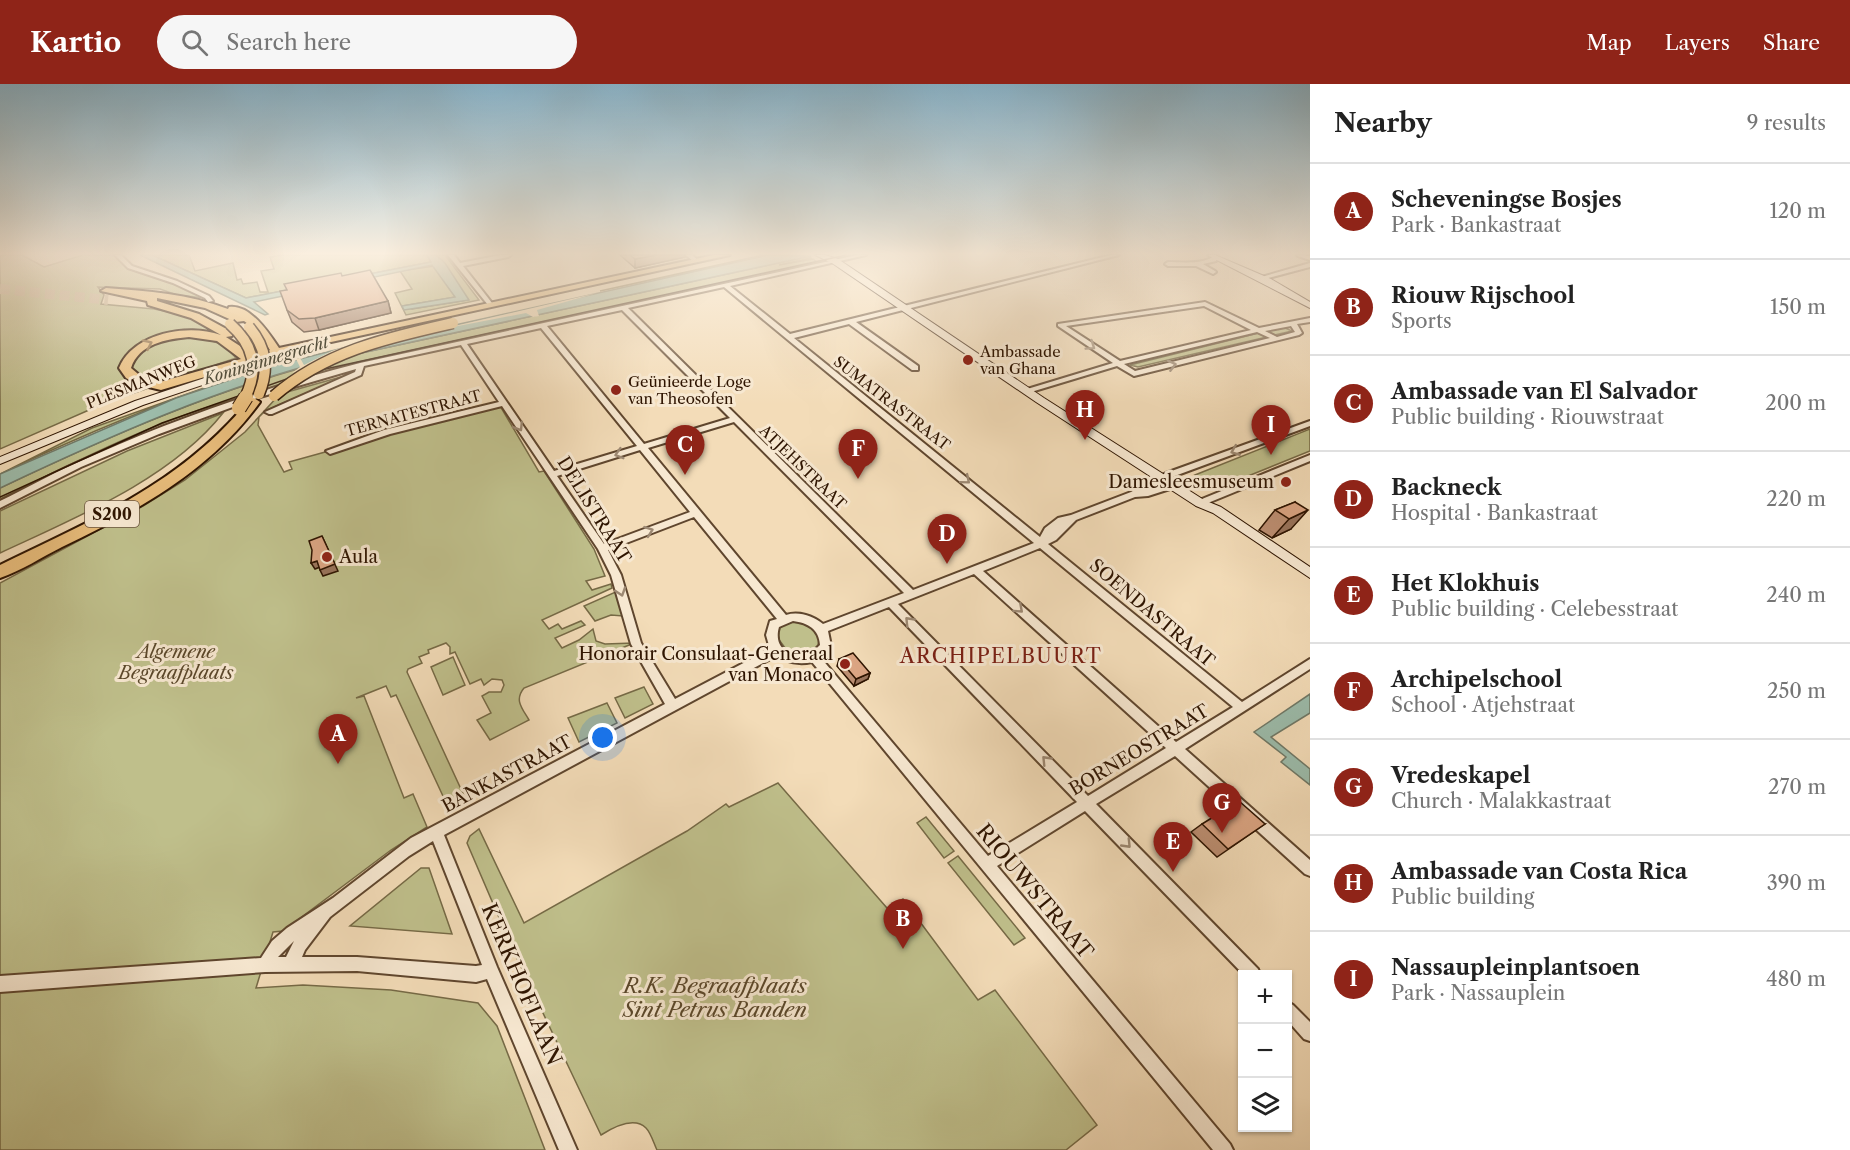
<!DOCTYPE html>
<meta charset="utf-8">
<style>
:root{--surface:#fff;--page:#f6f6f6;--text:#222;--muted:#767676;--line:#e0e0e0;--accent:#8f2418}
body{margin:0;font-family:"Libre Caslon Text",serif;background:var(--page);color:var(--text)}
.controls{position:absolute;right:18px;bottom:18px;display:grid;overflow:hidden;border-radius:0px;box-shadow:0 2px 4px #0004}
.controls button{width:54px;height:54px;display:grid;place-items:center;padding:0;border:0;border-bottom:2px solid var(--line);background:var(--surface);color:var(--text);font:30px sans-serif}
.you{position:absolute;left:603px;top:654px;width:21px;height:21px;margin:-15px;border:4px solid #fff;border-radius:50%;background:#1a73e8;box-shadow:0 0 0 9px #1a73e833}
.badge{display:grid;place-items:center;width:39px;height:39px;border-radius:50%;background:var(--accent);color:#fff;font-size:20px;font-weight:700}
.pin{position:absolute;translate:-50% -50px;filter:drop-shadow(0 2px 3px #0008)}
.pin::after{content:'';position:absolute;top:32px;width:21px;height:18px;background:inherit;clip-path:polygon(0 0,100% 0,50% 100%)}
.list{margin:0;padding:0;list-style:none}
h2{display:flex;justify-content:space-between;align-items:center;height:78px;margin:0;padding:0 24px;font-size:26px}
h2 small{font-size:20px;font-weight:400;color:var(--muted)}
.list li{display:grid;grid-template-columns:39px 1fr auto;gap:18px;align-items:center;box-sizing:border-box;height:96px;padding:0 24px;border-top:2px solid var(--line)}
.list b{display:block;font-size:22px;white-space:nowrap}
.list p{margin:0;font-size:20px;white-space:nowrap;color:var(--muted)}
.list em{font-size:20px;font-style:normal;color:var(--muted)}
.icon{flex:none;width:33px;height:33px;fill:none;stroke:currentColor;stroke-width:2;stroke-linecap:round;stroke-linejoin:round}
.map{position:relative;flex:none;width:1310px;height:1066px;overflow:hidden}
header{display:flex;align-items:center;gap:36px;box-sizing:border-box;height:84px;padding:0 30px;background:var(--accent);color:#fff}
header strong{font-size:28px}
nav{display:flex;gap:33px;margin-inline-start:auto;font-size:21px}
.search{width:420px;height:54px;background:var(--page);display:flex;align-items:center;gap:15px;box-sizing:border-box;padding:0 21px;border-radius:33px;color:var(--muted);font-size:22px}
main{display:flex}
aside{flex:1;background:var(--surface)}
.map>svg:first-child{display:block}
.green{fill:#bfbf8b;stroke:#766a46;stroke-width:1.5}
.water{fill:#9cbcab;stroke:#707967;stroke-width:1.5}
.pier{fill:#f3dcb8}
.lines{fill:none;stroke-linecap:round;stroke-linejoin:round}
.primary-tunnel{stroke:#ccb493;stroke-width:10;stroke-dasharray:10 5;stroke-linecap:butt}
.street-casing{stroke:#5f462e;stroke-width:4}
.secondary-casing{stroke:#2e1400;stroke-width:2}
.primary-casing{stroke:#2e1400;stroke-width:4}
.street{fill:#f7e8d1;fill-rule:evenodd}
.secondary{fill:#f7e8d1;fill-rule:evenodd}
.primary{fill:#eabe7c;fill-rule:evenodd}
.tram{stroke:#2e1400;stroke-width:1.5}
.primary-bridge-far1-casing{stroke:#2e1400;stroke-width:13;stroke-linecap:butt}
.primary-bridge-casing{stroke:#2e1400;stroke-width:16;stroke-linecap:butt}
.primary-bridge-far1{stroke:#eabe7c;stroke-width:10}
.primary-bridge{stroke:#eabe7c;stroke-width:14}
.wall{fill:#bc8e71;stroke:#2e1400;stroke-width:1.5}
.shaded-wall{fill:#99745c;stroke:#2e1400;stroke-width:1.5}
.building{fill:#dba583;stroke:#2e1400;stroke-width:1.5}
.oneway{stroke:#8c693e}
.oneway2{stroke:#9d8973}
.poi-dot{fill:#8f2418;stroke:#f7e8d1;stroke-width:2}
.labels{text-anchor:middle;dominant-baseline:central;stroke-width:6;stroke-linejoin:round;paint-order:stroke}
.far-poi-label{font-size:15px;fill:#2e1400;stroke:#f7e8d1;text-anchor:start}
.far-street-label{font-size:15px;fill:#2e1400;stroke:#f7e8d1}
.far-water-label{font-size:16px;font-style:italic;fill:#544f3c;stroke:#f7e8d1}
.shield{fill:#f7e8d1;stroke:#6a543f;stroke-width:1.5}
.shield-label{font-size:16px;font-weight:bold;fill:#2e1400}
.poi-label{font-size:18px;fill:#2e1400;stroke:#f7e8d1;text-anchor:end}
.street-label{font-size:18px;fill:#2e1400;stroke:#f7e8d1}
.park-label{font-size:18px;font-style:italic;fill:#5a472a;stroke:#f7e8d1}
.neighbourhood-label{font-size:20px;letter-spacing:1.5px;fill:#7a1f14;stroke:#f7e8d1}
.near-street-label{font-size:21px;fill:#2e1400;stroke:#f7e8d1}
.near-park-label{font-size:21px;font-style:italic;fill:#5a472a;stroke:#f7e8d1}
</style>
<header>
<strong>Kartio</strong>
<div class="search"><svg class="icon" aria-label="search" viewBox="0 0 24 24"><circle cx="10" cy="10" r="6"/><path d="M15 15l6 6"/></svg>Search here</div>
<nav><a>Map</a><a>Layers</a><a>Share</a></nav>
</header>
<main>
<div class="map">
<svg width="1310" height="1066" viewBox="0 0 1310 1066">
<rect width="100%" height="100%" fill="#f3dcb8"/>
<filter id="stains"><feTurbulence type="fractalNoise" baseFrequency=".00333" numOctaves="4"/><feColorMatrix values="0 0 0 0 .2 0 0 0 0 .09 0 0 0 0 .02 0 0 0 .5 -.17"/></filter>
<radialGradient id="worn" r=".72"><stop offset=".6" stop-color="#630" stop-opacity="0"/><stop offset="1" stop-color="#630" stop-opacity=".3"/></radialGradient>
<!-- green -->
<g class="green">
<path d="M0 171H22L44 183 83 171H116L131 185 173 198 206 214 177 211 160 205 98 203 104 211 101 220 154 225 189 232 225 253 201 247 178 249 177 254C200 252 221 255 236 274L105 319 0 365Z"/>
<polygon points="152,171 189,171 195,187 233,179 237,196 241,195 243,200 257,198 260,208 268,208 261,187 274,185 270,173 282,171 427,171 431,178 246,214"/>
<polygon points="436,171 445,171 479,216 406,231 395,209 412,205 400,187 434,182 456,213 402,222 412,225 468,216"/>
<polygon points="763,171 769,171 600,207"/>
<path d="M810 172 811 174 779 181 813 175 817 178 361 279C314 291 266 305 221 319 145 342 71 380 0 415V404C111 351 223 302 343 273Z"/>
<polygon points="1283,243 1292,247 1138,283 1130,281"/>
<path d="M240 291 239 293C157 319 78 353 0 390L92 344Z"/>
<path d="M348 291 265 327 259 333 258 341 284 388 292 385 289 378 499 320 539 388 544 387 594 465 605 492 586 497 592 506 611 500 612 504 542 536 549 545 558 540 562 545 581 537 585 541 555 554 562 564 579 556 593 545 596 557 605 560 634 559 524 604C514 616 522 624 529 636L490 656 477 636 491 629 482 612 489 608H501L504 601 502 596 492 595 484 601 481 595 470 600 455 568 450 570V563L446 559 428 566 429 569 419 573 422 579 408 585 407 588 466 716 449 725 396 611 391 613 386 602 356 614 364 612 404 714 413 710 427 743 391 766 283 847 273 848 256 904 303 901 391 906 478 919 497 942 545 1066H0V499L143 422 185 396 245 348 280 310Z"/>
<path d="M223 329C171 395 75 434 0 469V427L127 367Z"/>
<polygon points="1310,345 1310,367 1216,405 1195,391"/>
<polygon points="620,506 623,532 611,531 595,537 584,522"/>
<path d="M799 537 817 547C821 560 819 562 809 570L788 568 777 553C778 541 787 537 799 537Z"/>
<polygon points="453,573 465,601 443,611 431,583"/>
<polygon points="644,603 653,620 625,634 615,614"/>
<polygon points="607,619 617,639 579,658 568,634"/>
<path d="M778 699 887 824 903 815 978 916 995 906 1097 1041 1066 1066H657C654 1060 651 1049 646 1044 634 1032 612 1044 601 1051L513 866 467 759 470 752 479 745 524 839 687 747 726 720 729 723Z"/>
<polygon points="926,733 954,767 944,774 917,739"/>
<polygon points="958,772 1025,854 1014,861 948,779"/>
<polygon points="421,784 429,784 452,850 350,842"/>
</g>
<!-- water -->
<g class="water">
<polygon points="140,171 152,171 246,214 431,178 427,171 436,171 445,179 469,216 404,226 402,222 455,213 432,181 254,218 268,230 265,231"/>
<path d="M768 171 811 172 333 275C217 304 108 353 0 404V390L176 314 272 282 351 262 455 241Z"/>
<polygon points="1310,610 1310,629 1271,653 1310,685 1310,701 1281,678 1286,673 1254,648"/>
</g>
<!-- pier -->
<polygon class="pier" points="597,209 537,226 539,232 533,233 526,229 406,252 292,289 300,283 296,275 300,274 304,281 332,267 364,256 451,236 455,242"/>
<g class="lines">
<!-- primary-tunnel -->
<polyline class="primary-tunnel" points="0,205 108,216"/>
<!-- street casing -->
<g class="street-casing">
<g id="street">
<polygon points="115,171 121,171 132,182 177,197 209,212 213,217 208,218 205,214 173,199 128,184"/>
<polygon points="448,171 454,171 460,179 501,171 511,171 508,173 463,182 492,219 492,221 488,221"/>
<polygon points="686,171 692,171 699,177 694,178"/>
<path d="M857 171H866L730 202 790 250 1111 171H1119L856 238 918 282V286H912L849 240 794 254 1040 453 1045 444 1058 434 1071 431 1131 408 1166 389 1310 337V342L1172 393 1149 406 1173 398 1176 399V403L1148 412 1135 413 1076 436 1056 456 1048 460 1242 618 1310 575V585L1185 665 1310 776V792L1305 790 1175 672 1096 720 1258 885 1260 890H1243L1085 727 997 782 1230 1060 1233 1066H1213L812 578C798 581 788 578 776 572L444 751 497 883 577 1066H559L487 895 476 898 357 887 265 888 0 908V892L261 874 272 857 287 844 333 814 411 754 665 620 631 560 611 491 598 465 502 322 390 350 330 370 326 367 384 346 499 318 461 261 364 282 361 291 272 330H269L265 328 355 288 356 285 260 313 159 350 81 383 0 424V417C25 405 49 391 74 380 166 338 262 304 360 279ZM724 203 1034 459 913 506 628 224ZM622 226 730 334 644 360 547 242ZM541 244 637 362 554 387 467 260ZM734 338 904 509 823 540C813 532 799 527 786 531L648 364ZM640 366 690 428 604 460 557 392ZM694 433 777 535 770 537 766 551 770 565 675 615 641 559 621 491 608 466ZM1040 464 1233 623 1176 658 983 487ZM974 490 1166 664 1088 712 898 520ZM889 523 1077 718 988 772 821 574 831 562 828 547ZM793 537C808 539 819 545 820 561 803 579 771 571 779 543ZM433 757 482 881 476 882 357 873H302L305 866 330 833 409 772ZM294 857 286 873H278Z"/>
<path d="M1215 171 1218 173 1216 177 1203 180 1215 187 1216 188 1213 190 1196 182H1168L1165 180 1168 178C1182 178 1205 181 1215 171Z"/>
<polygon points="1297,171 1310,172 1310,176 1298,172"/>
<polygon points="1310,179 1310,183 1261,196 1258,194"/>
<path d="M1205 218 1259 244 1310 234V238L1297 240 1302 249 1299 251 1134 292 1117 282 1031 308 1024 306 1113 279 1058 242V240ZM1204 222 1251 246 1120 277 1066 242ZM1291 242 1295 248 1277 253 1265 247ZM1257 248 1270 254 1135 287 1124 280Z"/>
<polygon points="1310,371 1310,377 1203,421 1197,421 1195,419 1197,417"/>
<polygon points="1288,918 1293,921 1310,938 1310,957 1304,955 1288,937"/>
</g>
</g>
<!-- secondary casing -->
<g class="secondary-casing">
<g id="secondary">
<polygon points="815,171 825,171 838,175 1044,314 1204,416 1221,423 1310,483 1310,494 1213,429 1196,422 1036,318 832,179"/>
<polygon points="1207,171 1215,171 1271,195 1310,218 1310,224"/>
<polygon points="273,265 281,267 274,277 143,321 0,380 0,373 135,317 268,273"/>
</g>
</g>
<!-- primary casing -->
<g class="primary-casing">
<g id="primary">
<path d="M714 171H730L299 265 161 306 136 300 126 294 119 284C133 249 188 239 221 251L191 234 148 221 147 217 101 207 106 204C148 207 189 210 228 225L229 223C250 220 269 249 279 264ZM157 214 205 224 236 238 244 237 254 244 270 266 248 273 240 262 226 253 232 252V248L199 230 157 217ZM189 253 217 257 241 275 160 298 144 295 131 284C139 260 166 255 189 253Z"/>
<path d="M254 314 260 318C210 387 137 427 62 463 42 473 21 487 0 494V481C94 435 182 399 250 315Z"/>
</g>
</g>
<!-- street -->
<use href="#street" class="street"/>
<!-- secondary -->
<use href="#secondary" class="secondary"/>
<!-- primary -->
<use href="#primary" class="primary"/>
<!-- tram -->
<polyline class="tram" points="0,413 162,339 298,291 846,171"/>
<!-- primary-bridge-far1 casing -->
<g class="primary-bridge-far1-casing">
<g id="primary-bridge-far1">
<path d="M230 240C254 261 259 285 245 314"/>
<path d="M249 243C267 264 269 285 259 310"/>
<path d="M274 312C326 267 387 254 453 239"/>
</g>
</g>
<!-- primary-bridge casing -->
<g class="primary-bridge-casing">
<polyline id="primary-bridge" points="239,324 246,313"/>
</g>
<!-- primary-bridge-far1 -->
<use href="#primary-bridge-far1" class="primary-bridge-far1"/>
<!-- primary-bridge -->
<use href="#primary-bridge" class="primary-bridge"/>
</g>
<!-- wall -->
<g class="wall">
<polygon points="620,171 685,171 685,173 635,184"/>
<polygon points="342,192 388,217 391,229 319,246 304,248 292,238 287,226"/>
<polygon points="1295,418 1291,445 1272,454 1259,446 1275,426"/>
<polygon points="839,575 870,589 868,595 854,602 837,582"/>
<polygon points="1202,740 1265,740 1217,773 1191,748"/>
</g>
<!-- shaded-wall -->
<g class="shaded-wall">
<polygon points="657,171 685,171 685,173 635,184 635,175"/>
<polygon points="388,217 391,229 319,246 315,234"/>
<polygon points="1308,426 1291,445 1272,454 1289,435"/>
<polygon points="322,452 338,487 323,492 320,486"/>
<polygon points="317,477 320,483 315,485 311,479"/>
<polygon points="870,589 868,595 854,602 856,595"/>
</g>
<!-- building -->
<g class="building">
<polygon points="630,171 657,171 635,175"/>
<polygon points="370,186 388,217 315,234 299,235 287,226 280,207 287,206 284,200 341,189 342,192"/>
<polygon points="1295,418 1308,426 1289,435 1275,426"/>
<polygon points="322,452 335,480 320,486 317,477 311,479 312,466 309,457"/>
<polygon points="853,569 870,589 856,595 839,575"/>
<polygon points="1239,717 1265,740 1228,765 1202,740"/>
</g>
<!-- one-way arrows -->
<defs><path id="oneway-chevron" d="M-2-3.5L2.5 0L-2 3.5" fill="none" stroke-width="1.6" stroke-linecap="round" stroke-linejoin="round" transform="scale(1.5)"/></defs>
<use class="oneway" href="#oneway-chevron" transform="translate(148 260) rotate(-25)"/>
<g class="oneway2">
<use href="#oneway-chevron" transform="translate(1091 262) rotate(34)"/>
<use href="#oneway-chevron" transform="translate(1172 281) rotate(-14)"/>
<use href="#oneway-chevron" transform="translate(519 343) rotate(58)"/>
<use href="#oneway-chevron" transform="translate(1235 367) rotate(158)"/>
<use href="#oneway-chevron" transform="translate(619 370) rotate(163)"/>
<use href="#oneway-chevron" transform="translate(966 396) rotate(40)"/>
<use href="#oneway-chevron" transform="translate(649 447) rotate(-20)"/>
<use href="#oneway-chevron" transform="translate(621 508) rotate(72)"/>
<use href="#oneway-chevron" transform="translate(1019 525) rotate(42)"/>
<use href="#oneway-chevron" transform="translate(909 537) rotate(-134)"/>
<use href="#oneway-chevron" transform="translate(1046 676) rotate(-134)"/>
<use href="#oneway-chevron" transform="translate(1127 760) rotate(46)"/>
</g>
<!-- sky -->
<linearGradient id="sky" x2="0" y2="1"><stop stop-color="#89b7d0"/><stop offset="0.53" stop-color="#faefdf"/><stop offset="1" stop-color="#faefdf" stop-opacity="0"/></linearGradient>
<rect width="1310" height="320" fill="url(#sky)"/>
<!-- markers -->
<g class="poi-dot">
<circle cx="968" cy="276" r="6"/>
<circle cx="616" cy="306" r="6"/>
<circle cx="1286" cy="398" r="6"/>
<circle cx="327" cy="473" r="6"/>
<circle cx="845" cy="580" r="6"/>
</g>
<g class="labels">
<!-- far-poi labels -->
<g class="far-poi-label">
<text x="980" y="267">Ambassade<tspan x="980" dy="17">van Ghana</tspan></text>
<text x="628" y="297">Geünieerde Loge<tspan x="628" dy="17">van Theosofen</tspan></text>
</g>
<!-- far-street labels -->
<g class="far-street-label">
<text transform="translate(141 298) rotate(-22)">PLESMANWEG</text>
<text transform="translate(892 319) rotate(38)">SUMATRASTRAAT</text>
<text transform="translate(413 329) rotate(-15)">TERNATESTRAAT</text>
<text transform="translate(803 383) rotate(44)">ATJEHSTRAAT</text>
</g>
<!-- far-water labels -->
<g class="far-water-label">
<text transform="translate(266 276) rotate(-17)">Koninginnegracht</text>
</g>
<!-- shield labels -->
<rect class="shield" x="85" y="417" width="54" height="26" rx="4.5"/>
<g class="shield-label">
<text x="112" y="430">S200</text>
</g>
<!-- poi labels -->
<g class="poi-label">
<text x="1274" y="398">Damesleesmuseum</text>
<text x="339" y="473" text-anchor="start">Aula</text>
<text x="833" y="570">Honorair Consulaat-Generaal<tspan x="833" dy="21">van Monaco</tspan></text>
</g>
<!-- street labels -->
<g class="street-label">
<text transform="translate(594 426) rotate(58)">DELISTRAAT</text>
<text transform="translate(1152 529) rotate(40)">SOENDASTRAAT</text>
<text transform="translate(1139 666) rotate(-31)">BORNEOSTRAAT</text>
<text transform="translate(507 690) rotate(-28)">BANKASTRAAT</text>
</g>
<!-- park labels -->
<g class="park-label">
<text x="176" y="568">Algemene<tspan x="176" dy="21">Begraafplaats</tspan></text>
</g>
<!-- neighbourhood labels -->
<g class="neighbourhood-label">
<text x="1001" y="572">ARCHIPELBUURT</text>
</g>
<!-- near-street labels -->
<g class="near-street-label">
<text transform="translate(1035 807) rotate(50)">RIOUWSTRAAT</text>
<text transform="translate(522 900) rotate(67)">KERKHOFLAAN</text>
</g>
<!-- near-park labels -->
<g class="near-park-label">
<text x="715" y="901">R.K. Begraafplaats<tspan x="715" dy="24">Sint Petrus Banden</tspan></text>
</g>
</g>
<rect width="100%" height="100%" filter="url(#stains)"/>
<rect width="100%" height="100%" fill="url(#worn)"/>
</svg>
<div class="controls">
<button>+</button>
<button>−</button>
<button><svg class="icon" aria-label="layers" viewBox="0 0 24 24"><path d="M12 4l9 5-9 5-9-5zM3 14l9 5 9-5"/></svg></button>
</div>
<div class="you"></div>
<div class="pin badge" style="left:338px;top:680px">A</div>
<div class="pin badge" style="left:903px;top:865px">B</div>
<div class="pin badge" style="left:685px;top:391px">C</div>
<div class="pin badge" style="left:947px;top:480px">D</div>
<div class="pin badge" style="left:1173px;top:788px">E</div>
<div class="pin badge" style="left:858px;top:395px">F</div>
<div class="pin badge" style="left:1222px;top:749px">G</div>
<div class="pin badge" style="left:1085px;top:356px">H</div>
<div class="pin badge" style="left:1271px;top:371px">I</div>
</div>
<aside>
<h2>Nearby<small>9 results</small></h2>
<ul class="list">
<li><span class="badge">A</span><div><b>Scheveningse Bosjes</b><p>Park · Bankastraat</p></div><em>120 m</em></li>
<li><span class="badge">B</span><div><b>Riouw Rijschool</b><p>Sports</p></div><em>150 m</em></li>
<li><span class="badge">C</span><div><b>Ambassade van El Salvador</b><p>Public building · Riouwstraat</p></div><em>200 m</em></li>
<li><span class="badge">D</span><div><b>Backneck</b><p>Hospital · Bankastraat</p></div><em>220 m</em></li>
<li><span class="badge">E</span><div><b>Het Klokhuis</b><p>Public building · Celebesstraat</p></div><em>240 m</em></li>
<li><span class="badge">F</span><div><b>Archipelschool</b><p>School · Atjehstraat</p></div><em>250 m</em></li>
<li><span class="badge">G</span><div><b>Vredeskapel</b><p>Church · Malakkastraat</p></div><em>270 m</em></li>
<li><span class="badge">H</span><div><b>Ambassade van Costa Rica</b><p>Public building</p></div><em>390 m</em></li>
<li><span class="badge">I</span><div><b>Nassaupleinplantsoen</b><p>Park · Nassauplein</p></div><em>480 m</em></li>
</ul>
</aside>
</main>
